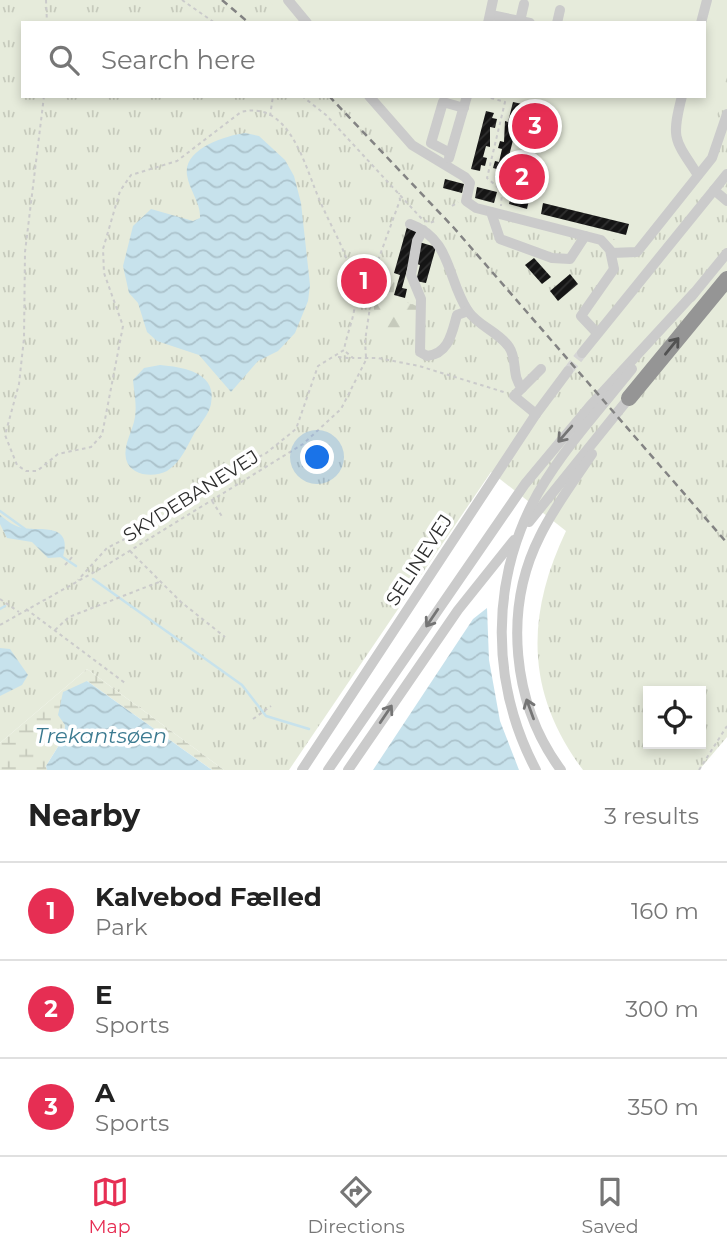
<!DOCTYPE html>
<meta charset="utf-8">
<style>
:root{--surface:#fff;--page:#f6f6f6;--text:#222;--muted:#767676;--line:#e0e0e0;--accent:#e62e53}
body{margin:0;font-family:Montserrat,sans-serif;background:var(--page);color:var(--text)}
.controls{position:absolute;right:21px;bottom:21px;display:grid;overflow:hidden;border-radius:0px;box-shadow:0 4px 10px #0003}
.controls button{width:63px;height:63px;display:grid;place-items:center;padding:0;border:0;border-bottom:2px solid var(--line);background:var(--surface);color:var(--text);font:35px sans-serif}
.you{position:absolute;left:318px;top:458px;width:24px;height:24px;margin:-18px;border:5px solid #fff;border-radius:50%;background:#1a73e8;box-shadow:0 0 0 10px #1a73e833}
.badge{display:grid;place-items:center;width:46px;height:46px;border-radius:50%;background:var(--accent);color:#fff;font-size:23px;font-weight:700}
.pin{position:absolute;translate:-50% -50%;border:4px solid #fff;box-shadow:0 2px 7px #0006}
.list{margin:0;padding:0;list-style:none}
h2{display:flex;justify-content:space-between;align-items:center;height:91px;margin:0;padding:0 28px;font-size:30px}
h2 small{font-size:23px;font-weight:400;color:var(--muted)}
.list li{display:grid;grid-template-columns:46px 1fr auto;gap:21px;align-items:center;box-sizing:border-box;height:98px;padding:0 28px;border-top:2px solid var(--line)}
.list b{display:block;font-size:26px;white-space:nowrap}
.list p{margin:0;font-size:23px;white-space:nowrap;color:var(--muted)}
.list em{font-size:23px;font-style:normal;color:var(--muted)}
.icon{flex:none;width:38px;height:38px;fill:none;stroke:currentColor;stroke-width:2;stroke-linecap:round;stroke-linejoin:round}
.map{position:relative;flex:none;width:727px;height:770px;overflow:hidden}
.search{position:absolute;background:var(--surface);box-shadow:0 4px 10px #0003;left:21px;right:21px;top:21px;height:77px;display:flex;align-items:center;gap:18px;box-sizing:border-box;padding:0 24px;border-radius:0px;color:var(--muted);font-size:26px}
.sheet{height:385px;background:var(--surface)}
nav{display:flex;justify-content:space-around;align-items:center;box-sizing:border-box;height:98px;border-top:2px solid var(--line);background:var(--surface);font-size:19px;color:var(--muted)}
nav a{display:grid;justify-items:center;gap:4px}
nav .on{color:var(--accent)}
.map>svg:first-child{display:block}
.grass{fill:url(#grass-tufts);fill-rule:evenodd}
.forest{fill:url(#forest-firs)}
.wetland{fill:url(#wetland-marsh)}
.pitch{fill:#e6ebdb}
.water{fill:url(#water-waves)}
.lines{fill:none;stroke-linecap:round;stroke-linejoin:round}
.stream{stroke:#c7e2ec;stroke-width:2.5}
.building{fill:url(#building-hatch)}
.minor-tunnel{stroke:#d5d5d5;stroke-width:10;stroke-dasharray:10 5;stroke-linecap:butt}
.path{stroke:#cbcbcb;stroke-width:2;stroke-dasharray:3.5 3.5;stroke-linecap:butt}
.minor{stroke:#cbcbcb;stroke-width:10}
.highway{stroke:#959595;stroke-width:16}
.rail{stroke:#838383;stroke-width:2.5;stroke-dasharray:7 5;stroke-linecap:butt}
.oneway{stroke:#525252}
.oneway2{stroke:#757575}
.labels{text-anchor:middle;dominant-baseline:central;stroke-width:7;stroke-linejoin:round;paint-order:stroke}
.street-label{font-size:19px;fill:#2e2e2e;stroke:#fff}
.water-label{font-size:21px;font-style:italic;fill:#3b7a90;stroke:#fff}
</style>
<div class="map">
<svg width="727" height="770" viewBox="0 0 727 770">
<defs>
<pattern id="grass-tufts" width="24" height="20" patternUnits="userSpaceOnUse" patternTransform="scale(1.75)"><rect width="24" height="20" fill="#e6ebdb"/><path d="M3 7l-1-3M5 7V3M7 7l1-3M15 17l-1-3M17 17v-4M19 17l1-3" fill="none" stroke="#c6cabc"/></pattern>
<pattern id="forest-firs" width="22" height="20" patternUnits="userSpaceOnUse" patternTransform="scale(1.75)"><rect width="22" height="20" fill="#e6ebdb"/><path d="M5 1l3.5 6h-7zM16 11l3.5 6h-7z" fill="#c6cabc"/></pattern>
<pattern id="wetland-marsh" width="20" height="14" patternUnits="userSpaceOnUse" patternTransform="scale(1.75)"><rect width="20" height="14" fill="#e6ebdb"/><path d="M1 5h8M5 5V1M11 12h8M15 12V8" fill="none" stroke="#c6cabc"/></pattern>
<pattern id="water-waves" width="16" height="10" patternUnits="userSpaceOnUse" patternTransform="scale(1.75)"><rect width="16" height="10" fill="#c7e2ec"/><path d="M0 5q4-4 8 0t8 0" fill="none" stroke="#abc2cb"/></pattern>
<pattern id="building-hatch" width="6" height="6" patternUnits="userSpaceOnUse" patternTransform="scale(1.75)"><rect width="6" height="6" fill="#151515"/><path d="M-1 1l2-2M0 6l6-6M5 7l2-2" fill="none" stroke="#2f2f2f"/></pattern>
</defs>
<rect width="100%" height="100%" fill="#fff"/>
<!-- grass -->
<path class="grass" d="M0 0H727V737L699 770H583C525 693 526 615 566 531L491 472 289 770H224L87 669 0 743ZM23 23H704V96H23ZM648 691H701V744H648Z"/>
<!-- forest -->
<polygon class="forest" points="389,279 395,280 393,298 417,306 413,329 380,332 374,327 374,305"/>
<!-- wetland -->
<polygon class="wetland" points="87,669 224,770 212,770 87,681 65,725 64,737 46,766 47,770 0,770 0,743"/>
<!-- pitch -->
<polygon class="pitch" points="269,0 727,0 727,75 705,166 628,243 442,193 414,155 377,122 355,96 704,96 704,23 289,23"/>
<!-- water -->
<g class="water">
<path d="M245 133 259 136 285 160 294 176 301 203 310 285 308 301 295 333 278 351 258 361 231 392 199 355 157 341 147 332 138 303 129 293 123 266 133 226 151 209 193 221 200 218C201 203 189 190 187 175 183 149 224 136 245 133Z"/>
<path d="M160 365C182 367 218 372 211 404 209 414 200 424 195 432 187 446 182 461 167 471 154 478 130 476 126 459 123 444 133 431 135 417 137 405 134 392 133 380L144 368Z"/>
<path d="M0 515C5 519 12 525 19 527 34 533 74 519 63 557L48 558 32 542 7 538 0 524Z"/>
<polygon points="487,608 489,660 500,721 519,770 373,770 473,619"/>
<polygon points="0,648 10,649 28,675 22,685 0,696"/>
<polygon points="87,681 212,770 47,770 46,766 64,737 65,725 58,715 63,692"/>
</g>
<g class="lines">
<!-- stream -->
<g class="stream">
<polyline points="0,511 25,529"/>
<polyline points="61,556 76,566"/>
<polyline points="93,579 242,685 266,716 309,729"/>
<polyline points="0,609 5,606"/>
</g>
</g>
<!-- building -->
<g class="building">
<polygon points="513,102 522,104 503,180 495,178 497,169 493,168 495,161 499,162 502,149 498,148 500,141 504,142 505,121 508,122"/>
<polygon points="486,111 494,113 492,118 497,119 495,128 490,127 490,147 486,146 483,157 487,158 485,166 481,165 480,171 471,169"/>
<polygon points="445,179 464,184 462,193 443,188"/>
<polygon points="477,187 497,192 494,203 475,198"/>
<polygon points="511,196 529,200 527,209 509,204"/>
<polygon points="543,203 629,224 626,235 541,214"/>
<polygon points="407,227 418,230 402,288 407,289 405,298 394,295 400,275 394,273"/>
<polygon points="419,242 436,247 426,283 416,281 420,265 417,264"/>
<polygon points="534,258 551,277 542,284 525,265"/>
<polygon points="570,274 578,284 558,301 550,291"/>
</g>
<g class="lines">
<!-- minor-tunnel -->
<polyline class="minor-tunnel" points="568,371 582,353"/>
<!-- path -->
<g class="path">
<polyline points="46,0 47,23"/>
<polyline points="182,0 215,23"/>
<path d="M44 96 25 252 24 338 19 384 5 435 17 465 26 471H37L58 454 91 447 102 435 123 326 104 273 103 249 120 191 131 175 177 161 241 112C291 99 306 171 320 201 335 236 351 256 355 297 356 315 347 332 344 350L318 366 296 429 265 454 238 466 174 514 107 548 78 580"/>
<polyline points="302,96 326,115 422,219 430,223 437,220"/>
<polyline points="484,96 505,102 487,178 502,191 501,206"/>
<polyline points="270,116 273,96"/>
<polyline points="452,206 458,202"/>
<polyline points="346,352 353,358 378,358 419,366 507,393"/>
<polyline points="338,357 349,358"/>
<polyline points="366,357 365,341 376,266 400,200 399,193"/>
<polyline points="212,501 223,518"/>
<polyline points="130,551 181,602 225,637"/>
<polyline points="65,565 74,555"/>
<polyline points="0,599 19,612"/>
<polyline points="26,609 125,683"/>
<polyline points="0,625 105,566 303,444 341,409 367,358"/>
<polyline points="55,630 69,617 159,582"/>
<polyline points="253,719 271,706"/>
<polyline points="699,770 727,726"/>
</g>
<!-- minor -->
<g class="minor">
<polyline points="288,0 307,23"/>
<polyline points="491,15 530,23"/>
<polyline points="520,21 524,4"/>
<polyline points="488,23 493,0"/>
<polyline points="557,23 560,10"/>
<polyline points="701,23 707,0"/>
<polyline points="369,96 412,145 465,177 470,183 466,201 476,208 601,240 610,250 614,269 581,316 597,333"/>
<path d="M682 96C671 139 674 139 698 175"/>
<polyline points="450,153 431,143 443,102 464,108"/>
<polyline points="449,158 467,96"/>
<polyline points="714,190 727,201"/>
<polyline points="491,212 500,239 552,258 570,259 585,236"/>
<path d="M410 224C452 239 447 280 468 311 478 326 499 332 509 347 518 360 511 376 522 388"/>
<path d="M423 230 417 241 411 275 421 299 420 352 427 356C449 354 452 332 457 315L468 311"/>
<polyline points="611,253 637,252 712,158 727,114"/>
<polyline points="691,297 727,253"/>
<polyline points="582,353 727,174"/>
<polyline points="536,414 514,396 541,369"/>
<polyline points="529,522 629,398"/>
<polyline points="302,770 536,414 568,371"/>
<polyline points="328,770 525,484 590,406 694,293"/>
<polyline points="348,770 458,610 514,540"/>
<path d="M536 770C490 683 490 579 538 493 564 448 600 409 632 369"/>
<path d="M561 770C512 704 503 609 540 536 554 507 574 481 592 454"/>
</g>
<!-- highway -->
<polyline class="highway" points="629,398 727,279"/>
<!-- rail -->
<g class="rail">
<polyline points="222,0 249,23"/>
<polyline points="329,96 454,228 727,543"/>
</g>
</g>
<!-- one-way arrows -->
<defs><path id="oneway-shaft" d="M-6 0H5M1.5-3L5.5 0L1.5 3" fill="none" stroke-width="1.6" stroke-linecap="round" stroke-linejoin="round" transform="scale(1.75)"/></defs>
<use class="oneway" href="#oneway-shaft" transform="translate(672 346) rotate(-51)"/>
<g class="oneway2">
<use href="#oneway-shaft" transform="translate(565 434) rotate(131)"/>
<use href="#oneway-shaft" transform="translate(432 618) rotate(124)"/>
<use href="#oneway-shaft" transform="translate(530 709) rotate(-110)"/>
<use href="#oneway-shaft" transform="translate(386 714) rotate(-56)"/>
</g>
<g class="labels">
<!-- street labels -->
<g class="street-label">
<text transform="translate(191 496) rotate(-32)">SKYDEBANEVEJ</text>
<text transform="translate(419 560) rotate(-57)">SELINEVEJ</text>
</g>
<!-- water labels -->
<g class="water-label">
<text x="101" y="735">Trekantsøen</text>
</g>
</g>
</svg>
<div class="controls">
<button><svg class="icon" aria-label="locate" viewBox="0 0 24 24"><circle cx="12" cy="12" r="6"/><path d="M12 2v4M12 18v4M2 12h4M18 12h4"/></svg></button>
</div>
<div class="you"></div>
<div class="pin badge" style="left:364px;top:281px">1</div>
<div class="pin badge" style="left:522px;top:177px">2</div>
<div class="pin badge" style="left:535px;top:126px">3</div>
<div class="search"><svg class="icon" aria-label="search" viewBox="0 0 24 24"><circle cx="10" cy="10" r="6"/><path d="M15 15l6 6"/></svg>Search here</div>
</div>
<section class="sheet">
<h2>Nearby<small>3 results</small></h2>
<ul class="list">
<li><span class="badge">1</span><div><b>Kalvebod Fælled</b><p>Park</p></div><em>160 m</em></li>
<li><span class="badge">2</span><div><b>E</b><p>Sports</p></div><em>300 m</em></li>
<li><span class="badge">3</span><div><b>A</b><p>Sports</p></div><em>350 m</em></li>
</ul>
</section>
<nav>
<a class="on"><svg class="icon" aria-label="map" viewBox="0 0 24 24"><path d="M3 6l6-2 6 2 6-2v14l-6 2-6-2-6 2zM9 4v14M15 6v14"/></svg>Map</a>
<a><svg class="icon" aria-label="directions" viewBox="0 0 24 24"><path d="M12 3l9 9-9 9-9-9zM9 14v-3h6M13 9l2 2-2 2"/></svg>Directions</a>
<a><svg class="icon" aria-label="saved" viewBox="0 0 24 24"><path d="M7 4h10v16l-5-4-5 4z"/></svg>Saved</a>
</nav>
